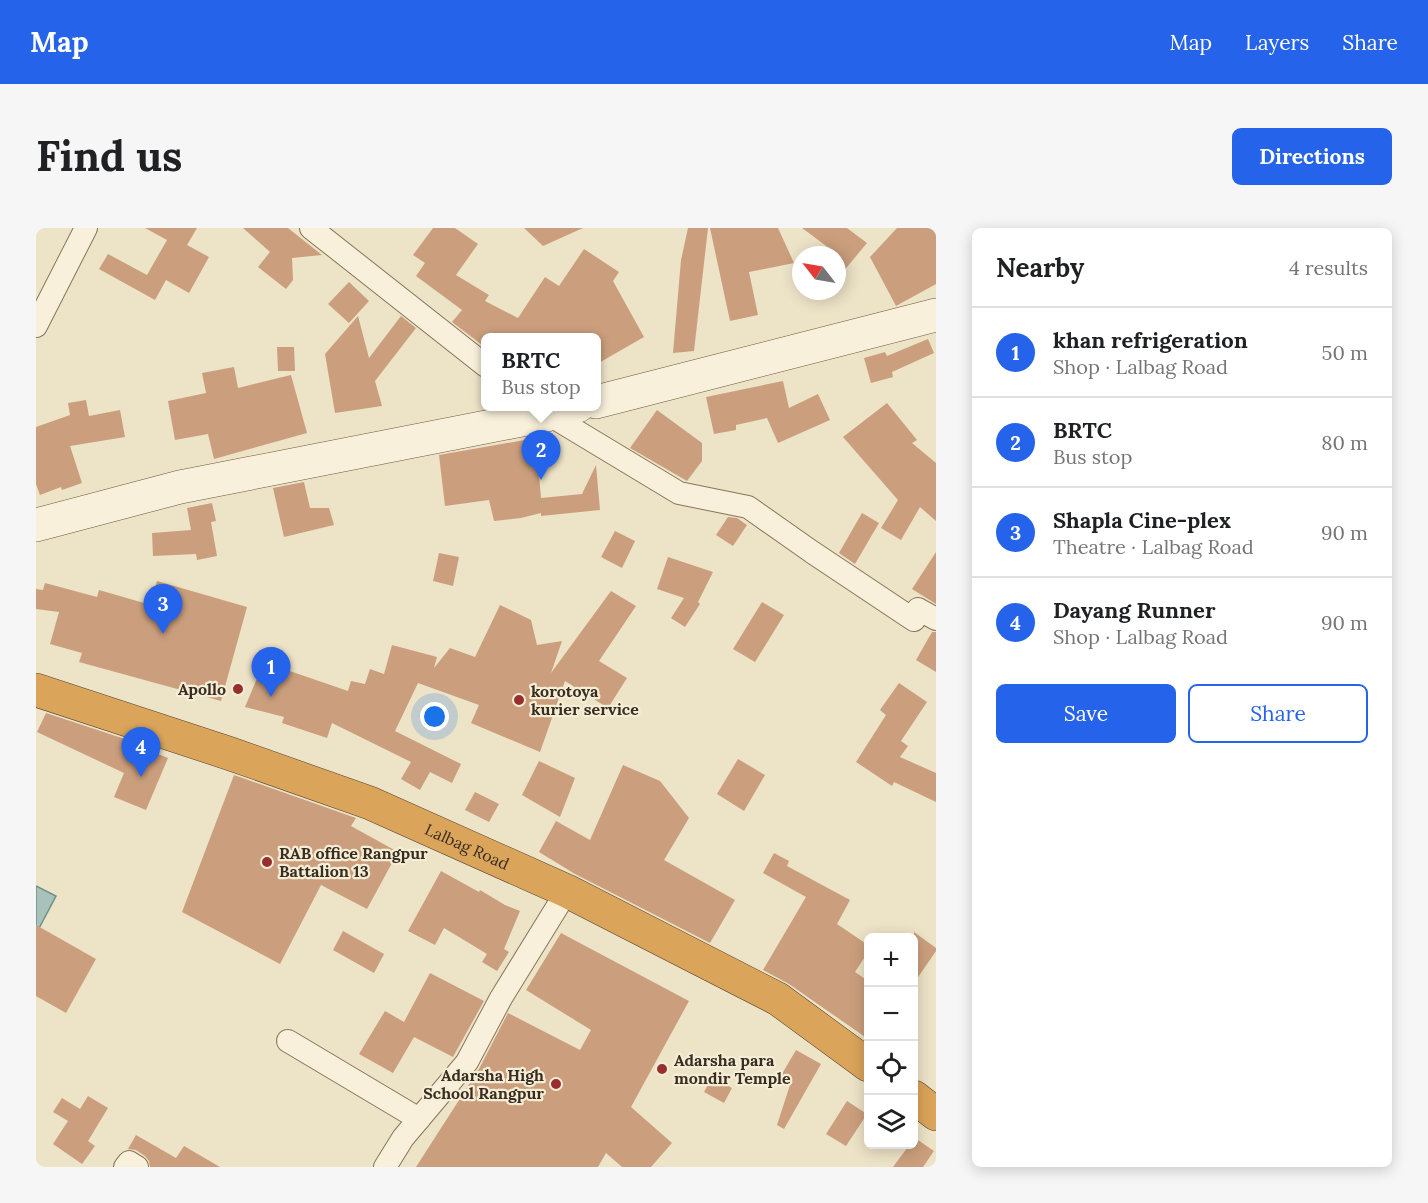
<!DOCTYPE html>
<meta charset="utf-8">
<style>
:root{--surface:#fff;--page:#f6f6f6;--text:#202124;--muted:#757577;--line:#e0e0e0;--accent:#2563eb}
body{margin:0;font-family:Lora,serif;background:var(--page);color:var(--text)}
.controls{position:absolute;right:18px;bottom:18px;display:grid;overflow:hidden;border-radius:9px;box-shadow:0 3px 15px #0003}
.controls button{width:54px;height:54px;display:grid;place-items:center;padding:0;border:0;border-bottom:2px solid var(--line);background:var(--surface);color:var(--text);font:30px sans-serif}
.compass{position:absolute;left:756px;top:18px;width:54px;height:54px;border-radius:50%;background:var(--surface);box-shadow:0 3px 15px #0003;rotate:301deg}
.you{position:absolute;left:399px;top:489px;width:21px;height:21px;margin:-15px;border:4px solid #fff;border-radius:50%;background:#1a73e8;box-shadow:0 0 0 9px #1a73e833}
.badge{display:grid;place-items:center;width:39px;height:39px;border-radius:50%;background:var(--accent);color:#fff;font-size:20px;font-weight:700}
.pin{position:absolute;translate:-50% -50px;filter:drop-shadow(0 2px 3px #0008)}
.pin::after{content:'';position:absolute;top:32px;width:21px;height:18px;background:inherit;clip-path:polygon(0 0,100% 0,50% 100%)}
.popup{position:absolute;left:445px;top:105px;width:120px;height:78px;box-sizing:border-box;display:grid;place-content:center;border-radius:9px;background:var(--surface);filter:drop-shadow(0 2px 4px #0005);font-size:20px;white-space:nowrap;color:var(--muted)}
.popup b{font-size:22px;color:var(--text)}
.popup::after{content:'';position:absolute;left:50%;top:100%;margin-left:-12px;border:12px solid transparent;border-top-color:var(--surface)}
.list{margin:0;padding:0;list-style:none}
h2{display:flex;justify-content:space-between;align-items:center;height:78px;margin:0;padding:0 24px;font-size:26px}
h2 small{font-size:20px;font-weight:400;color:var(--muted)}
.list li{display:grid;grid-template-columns:39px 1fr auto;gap:18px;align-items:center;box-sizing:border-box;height:90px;padding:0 24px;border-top:2px solid var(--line)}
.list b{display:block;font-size:22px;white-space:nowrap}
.list p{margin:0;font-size:20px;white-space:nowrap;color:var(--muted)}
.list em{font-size:20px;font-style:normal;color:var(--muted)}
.actions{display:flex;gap:12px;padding:18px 24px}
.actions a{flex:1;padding:14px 0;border:2px solid var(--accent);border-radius:9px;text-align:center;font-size:21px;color:var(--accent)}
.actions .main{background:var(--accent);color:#fff}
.icon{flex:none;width:33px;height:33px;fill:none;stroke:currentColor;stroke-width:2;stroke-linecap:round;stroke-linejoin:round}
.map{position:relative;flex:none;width:900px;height:939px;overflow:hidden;border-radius:9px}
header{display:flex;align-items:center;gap:36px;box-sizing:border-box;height:84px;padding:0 30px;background:var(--accent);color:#fff}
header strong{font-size:28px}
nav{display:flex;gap:33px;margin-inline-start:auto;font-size:21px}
.intro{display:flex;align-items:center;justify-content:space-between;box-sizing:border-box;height:144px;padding:0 36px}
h1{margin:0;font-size:42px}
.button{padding:15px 27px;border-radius:9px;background:var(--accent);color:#fff;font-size:21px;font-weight:700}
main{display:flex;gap:36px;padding:0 36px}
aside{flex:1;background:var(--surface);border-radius:9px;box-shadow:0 3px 15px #0003}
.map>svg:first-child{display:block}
.water{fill:#a8c1ba;stroke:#6e9088;stroke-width:1.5}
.building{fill:#cb9f7d}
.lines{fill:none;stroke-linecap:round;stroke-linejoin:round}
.street-casing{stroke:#89755c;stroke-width:24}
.secondary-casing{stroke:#6b563f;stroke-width:34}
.highway-casing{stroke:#574330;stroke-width:34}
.street{stroke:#f8f0da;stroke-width:22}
.secondary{stroke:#f8f0da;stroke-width:33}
.highway{stroke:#daa45a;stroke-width:33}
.poi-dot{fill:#962f2e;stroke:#f5edd6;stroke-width:2}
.labels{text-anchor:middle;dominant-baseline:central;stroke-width:4.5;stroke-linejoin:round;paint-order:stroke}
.poi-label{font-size:16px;font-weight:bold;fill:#392d20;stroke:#f5edd6;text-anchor:start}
.street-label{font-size:16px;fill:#392d20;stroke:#f5edd6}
</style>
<header>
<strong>Map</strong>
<nav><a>Map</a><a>Layers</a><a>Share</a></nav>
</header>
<div class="intro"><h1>Find us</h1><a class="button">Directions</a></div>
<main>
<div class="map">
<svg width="900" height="939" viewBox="0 0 900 939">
<rect width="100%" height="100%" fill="#ede3c7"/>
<!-- water -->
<polygon class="water" points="0,658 20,668 0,706"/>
<!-- building -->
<g class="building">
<polygon points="109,0 161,0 151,17 173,29 153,65 130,52 119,72 63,41 72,26 111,47 131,12"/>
<polygon points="207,0 252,0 286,27 256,30 257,52 250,61 222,39 234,24"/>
<polygon points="397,0 419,0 442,16 420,47 453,67 449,73 482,90 509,49 523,58 548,21 583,44 577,53 608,109 561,136 561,110 450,110 450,120 416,94 426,82 380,48 389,35 377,27"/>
<polygon points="488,0 547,0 507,18"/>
<polygon points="652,0 672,0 658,123 637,125 645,32"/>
<polygon points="674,0 742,0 758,35 713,44 722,87 694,93"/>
<polygon points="766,0 811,0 831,15 801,51 801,26"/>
<polygon points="861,0 900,0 900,56 860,78 834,29"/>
<polygon points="313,54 333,73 313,95 292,76"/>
<polygon points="322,88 333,130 365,88 380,100 339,153 346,178 299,185 289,126"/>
<polygon points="892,111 898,125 856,144 857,149 835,155 828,130 849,124 851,128"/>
<polygon points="241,119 258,119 259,143 242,143"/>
<polygon points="198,139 202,160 255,147 271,205 178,231 172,206 139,212 132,173 170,165 166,145"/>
<polygon points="747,153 753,180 782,166 794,192 742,215 731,190 700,197 700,202 678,206 670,169"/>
<polygon points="50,172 53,188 84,182 89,209 34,218 46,255 26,262 25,259 4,267 0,256 0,199 34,187 32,175"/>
<polygon points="851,175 881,212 876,215 900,235 900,293 884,279 865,312 845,300 862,272 807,209"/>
<polygon points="621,182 666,215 666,233 651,253 594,220"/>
<polygon points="500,210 505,270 546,266 560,237 564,282 505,288 505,285 485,290 458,293 453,272 409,278 403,227"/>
<polygon points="268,254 274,280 293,280 298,297 248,309 237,260"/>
<polygon points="176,275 180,293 175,294 181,328 161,332 160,326 117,328 116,305 155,302 151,280"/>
<polygon points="826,285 843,295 819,336 803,325"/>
<polygon points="692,289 701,290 711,297 697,318 680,307"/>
<polygon points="579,303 599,313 586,340 565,329"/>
<polygon points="900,324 900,376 876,361"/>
<polygon points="403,325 423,329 417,358 397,353"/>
<polygon points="632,329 677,344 662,374 664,376 649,399 635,390 648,370 621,361"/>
<polygon points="121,353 211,379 185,473 43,434 46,425 14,416 23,384 0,381 0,361 7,362 9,355 61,369 63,362 115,377"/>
<polygon points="575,363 600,378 563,433 591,450 572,480 529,453 504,524 435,495 443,477 382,455 359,503 425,536 416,555 394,544 384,562 365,551 375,534 296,495 291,510 246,495 248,489 209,479 230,429 247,437 245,440 312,463 315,453 329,456 334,441 348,446 356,417 401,429 398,440 414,420 439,429 464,377 495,392 501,417 526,413 515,445"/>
<polygon points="726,374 748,387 719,434 697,421"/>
<polygon points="896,404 900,404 900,444 880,432"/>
<polygon points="863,455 891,474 865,513 872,518 864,529 900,545 900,574 858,554 856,558 820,534 850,487 844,482"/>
<polygon points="10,485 101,515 100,517 132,530 110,582 78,569 88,545 1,504"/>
<polygon points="702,531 729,547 708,583 681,566"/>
<polygon points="503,533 539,550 524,589 486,567"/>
<polygon points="587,537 624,553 653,590 628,632 699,672 674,715 539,646 503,624 520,593 554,612"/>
<polygon points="198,547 320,590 315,598 362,624 331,681 285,657 244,736 146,684"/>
<polygon points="439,564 463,576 453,594 429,582"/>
<polygon points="738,625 753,633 751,638 814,672 801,696 832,717 832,724 819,744 832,753 832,811 753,756 727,742 770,669 727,645"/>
<polygon points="405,643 443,664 444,662 469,677 484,683 468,721 473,724 461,743 446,734 451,726 408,700 399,717 372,703"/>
<polygon points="0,697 60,731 30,785 0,768"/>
<polygon points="307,703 348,726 338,745 297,722"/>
<polygon points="878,704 900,720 900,723 878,755"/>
<polygon points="525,705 653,773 595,879 636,915 615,939 586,939 570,925 562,939 380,939 443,841 472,785 544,822 555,802 490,762"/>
<polygon points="394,745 448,773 417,829 378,809 357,845 323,826 349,783 368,794"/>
<polygon points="760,822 785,836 748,901 741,897 754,857 743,851"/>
<polygon points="676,849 696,860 688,875 668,864"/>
<polygon points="52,868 72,880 52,913 59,918 46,936 17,916 32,893 17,884 26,870 44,881"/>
<polygon points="811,873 831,886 810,918 790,906"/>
<polygon points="100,907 140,930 148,918 184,939 114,939 113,933 109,928 100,922 92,921"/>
<polygon points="879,910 898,923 887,939 857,939 874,916 878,916"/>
</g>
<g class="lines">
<!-- street casing -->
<g class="street-casing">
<g id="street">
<polyline points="275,0 450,138"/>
<polyline points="0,98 50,0"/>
<polyline points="507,183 643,265 712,279 776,324 878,392 882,381 900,391"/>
<polyline points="252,813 383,891"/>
<polyline points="89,939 93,934 101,939"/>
<polyline points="349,939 367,910 431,834 465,770 531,663"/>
</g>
</g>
<!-- secondary casing -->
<g class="secondary-casing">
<g id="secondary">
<polyline points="560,174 900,87"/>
<polyline points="0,297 144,259 511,187 542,178"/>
</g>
</g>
<!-- highway casing -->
<g class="highway-casing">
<g id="highway">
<path id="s1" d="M0 462 195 526 334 575 531 663 742 771 832 837"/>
<polyline points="878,869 900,886"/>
</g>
</g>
<!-- street -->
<use href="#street" class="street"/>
<!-- secondary -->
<use href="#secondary" class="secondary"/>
<!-- highway -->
<use href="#highway" class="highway"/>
</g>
<!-- markers -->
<g class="poi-dot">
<circle cx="202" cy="461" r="6"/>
<circle cx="483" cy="472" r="6"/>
<circle cx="231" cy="634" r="6"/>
<circle cx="626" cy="841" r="6"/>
<circle cx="520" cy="856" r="6"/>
</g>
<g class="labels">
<!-- poi labels -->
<g class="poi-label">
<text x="190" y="461" text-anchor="end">Apollo</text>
<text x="495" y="463">korotoya<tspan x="495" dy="18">kurier service</tspan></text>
<text x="243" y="625">RAB office Rangpur<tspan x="243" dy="18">Battalion 13</tspan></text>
<text x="638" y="832">Adarsha para<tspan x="638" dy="18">mondir Temple</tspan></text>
<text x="508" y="847" text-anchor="end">Adarsha High<tspan x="508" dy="18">School Rangpur</tspan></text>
</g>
<!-- street labels -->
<g class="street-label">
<text stroke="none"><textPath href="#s1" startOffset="459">Lalbag Road</textPath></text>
</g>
</g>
</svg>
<div class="controls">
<button>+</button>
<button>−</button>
<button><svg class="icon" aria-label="locate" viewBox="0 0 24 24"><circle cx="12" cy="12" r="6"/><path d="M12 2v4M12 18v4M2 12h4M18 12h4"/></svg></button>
<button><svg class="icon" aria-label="layers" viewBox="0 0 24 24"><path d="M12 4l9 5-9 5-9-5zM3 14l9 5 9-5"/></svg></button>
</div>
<svg class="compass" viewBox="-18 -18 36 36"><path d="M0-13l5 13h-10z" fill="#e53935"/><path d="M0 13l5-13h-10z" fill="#757577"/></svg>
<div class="you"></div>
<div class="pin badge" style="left:235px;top:469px">1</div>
<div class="pin badge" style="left:505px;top:252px">2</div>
<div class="popup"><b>BRTC</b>Bus stop</div>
<div class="pin badge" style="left:127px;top:406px">3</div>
<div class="pin badge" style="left:105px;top:549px">4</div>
</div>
<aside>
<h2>Nearby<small>4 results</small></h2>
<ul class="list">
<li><span class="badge">1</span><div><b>khan refrigeration</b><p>Shop · Lalbag Road</p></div><em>50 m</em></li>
<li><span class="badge">2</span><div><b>BRTC</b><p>Bus stop</p></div><em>80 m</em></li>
<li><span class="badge">3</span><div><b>Shapla Cine-plex</b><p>Theatre · Lalbag Road</p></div><em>90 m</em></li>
<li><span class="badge">4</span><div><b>Dayang Runner</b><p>Shop · Lalbag Road</p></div><em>90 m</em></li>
</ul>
<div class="actions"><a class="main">Save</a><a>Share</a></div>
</aside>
</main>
